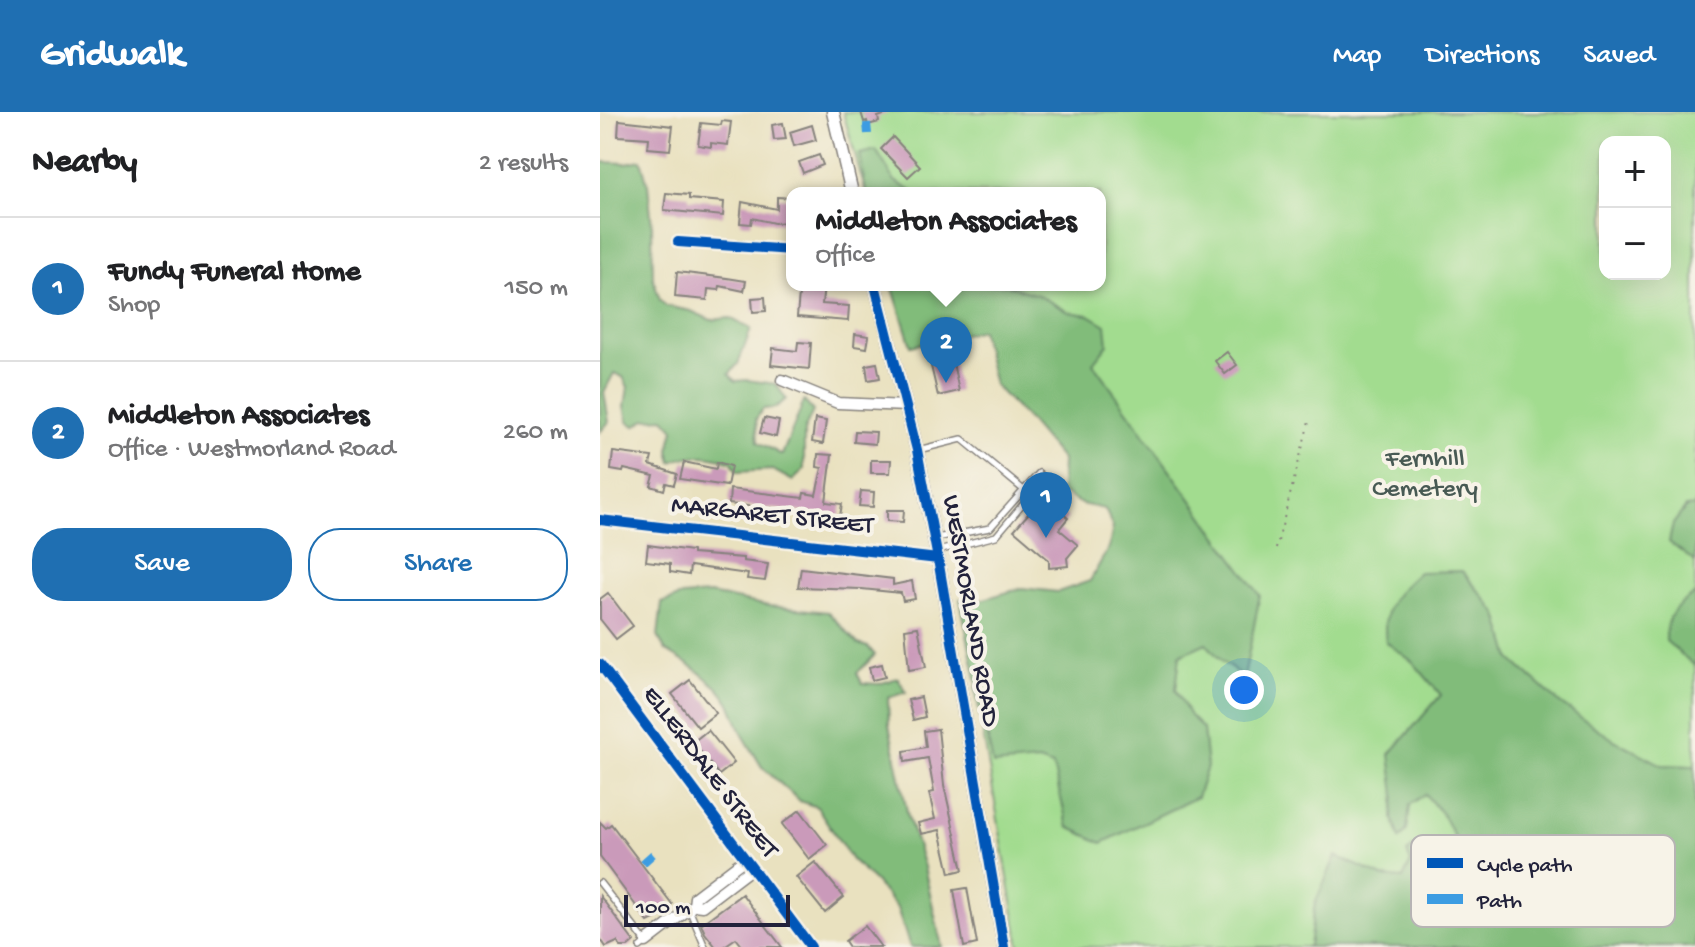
<!DOCTYPE html>
<meta charset="utf-8">
<style>
:root{--surface:#fff;--page:#f2f2f2;--text:#202124;--muted:#757577;--line:#e0e0e0;--accent:#1f6fb2}
body{margin:0;font-family:"Gochi Hand",sans-serif;background:var(--page);color:var(--text)}
.controls{position:absolute;right:24px;top:24px;display:grid;overflow:hidden;border-radius:16px;box-shadow:0 8px 32px #0002}
.controls button{width:72px;height:72px;display:grid;place-items:center;padding:0;border:0;border-bottom:2px solid var(--line);background:var(--surface);color:var(--text);font:40px sans-serif}
.scale{position:absolute;left:24px;bottom:20px;width:166px;box-sizing:border-box;padding-left:8px;border:4px solid #22223b;border-top:0;font-size:22px;line-height:28px;white-space:nowrap;color:#22223b;-webkit-text-stroke:6px #f7f3e8;paint-order:stroke}
.you{position:absolute;left:644px;top:578px;width:28px;height:28px;margin:-20px;border:6px solid #fff;border-radius:50%;background:#1a73e8;box-shadow:0 0 0 12px #1a73e833}
.badge{display:grid;place-items:center;width:52px;height:52px;border-radius:50%;background:var(--accent);color:#fff;font-size:26px;font-weight:700}
.pin{position:absolute;translate:-50% -66px;filter:drop-shadow(0 2px 4px #0008)}
.pin::after{content:'';position:absolute;top:42px;width:28px;height:24px;background:inherit;clip-path:polygon(0 0,100% 0,50% 100%)}
.popup{position:absolute;left:186px;top:75px;width:320px;height:104px;box-sizing:border-box;display:grid;place-content:center;border-radius:16px;background:var(--surface);filter:drop-shadow(0 2px 6px #0005);font-size:26px;white-space:nowrap;color:var(--muted)}
.popup b{font-size:30px;color:var(--text)}
.popup::after{content:'';position:absolute;left:50%;top:100%;margin-left:-16px;border:16px solid transparent;border-top-color:var(--surface)}
.list{margin:0;padding:0;list-style:none}
h2{display:flex;justify-content:space-between;align-items:center;height:104px;margin:0;padding:0 32px;font-size:34px}
h2 small{font-size:26px;font-weight:400;color:var(--muted)}
.list li{display:grid;grid-template-columns:52px 1fr auto;gap:24px;align-items:center;box-sizing:border-box;height:144px;padding:0 32px;border-top:2px solid var(--line)}
.list b{display:block;font-size:30px;white-space:nowrap}
.list p{margin:0;font-size:26px;white-space:nowrap;color:var(--muted)}
.list em{font-size:26px;font-style:normal;color:var(--muted)}
.actions{display:flex;gap:16px;padding:24px 32px}
.actions a{flex:1;padding:18px 0;border:2px solid var(--accent);border-radius:32px;text-align:center;font-size:28px;color:var(--accent)}
.actions .main{background:var(--accent);color:#fff}
.map{position:relative;flex:none;width:1095px;height:835px;overflow:hidden}
header{display:flex;align-items:center;gap:48px;box-sizing:border-box;height:112px;padding:0 40px;background:var(--accent);color:#fff}
header strong{font-size:38px}
nav{display:flex;gap:44px;margin-inline-start:auto;font-size:28px}
main{display:flex}
aside{flex:1;background:var(--surface)}
.map>svg:first-child{display:block}
.green{fill:#a2dc8f;stroke:#627f65;stroke-width:2;fill-rule:evenodd}
.forest{fill:#81bc7a;stroke:#526f5a;stroke-width:2}
.building{fill:#ca9aba}
.lines{fill:none;stroke-linecap:round;stroke-linejoin:round}
.service-casing{stroke:#86827d;stroke-width:8}
.minor-casing{stroke:#86827d;stroke-width:13}
.tertiary-casing{stroke:#86827d;stroke-width:15}
.path{stroke:#86827d;stroke-width:2;stroke-dasharray:2 6;stroke-linecap:butt}
.service{stroke:#fff;stroke-width:5}
.minor{stroke:#fff;stroke-width:10}
.tertiary{stroke:#fff;stroke-width:12}
.quiet{stroke:#3c9ce2;stroke-width:8;stroke-dasharray:16 8;stroke-linecap:butt}
.cycleway-casing{stroke:#f7f3e8;stroke-width:15}
.cycleway{stroke:#0057b8;stroke-width:10}
.labels{text-anchor:middle;dominant-baseline:central;stroke-width:8;stroke-linejoin:round;paint-order:stroke}
.park-label{font-size:26px;fill:#485a54;stroke:#f7f3e8}
.street-label{font-size:26px;fill:#22223b;stroke:#f7f3e8}
.key{fill:#f7f3e8;stroke:#b7b4b4;stroke-width:2}
.key-label{font-size:22px;fill:#22223b}
</style>
<header>
<strong>Gridwalk</strong>
<nav><a>Map</a><a>Directions</a><a>Saved</a></nav>
</header>
<main>
<aside>
<h2>Nearby<small>2 results</small></h2>
<ul class="list">
<li><span class="badge">1</span><div><b>Fundy Funeral Home</b><p>Shop</p></div><em>150 m</em></li>
<li><span class="badge">2</span><div><b>Middleton Associates</b><p>Office · Westmorland Road</p></div><em>260 m</em></li>
</ul>
<div class="actions"><a class="main">Save</a><a>Share</a></div>
</aside>
<div class="map">
<svg width="1095" height="835" viewBox="0 0 1095 835">
<rect width="100%" height="100%" fill="#f7f3e8"/>
<filter id="ink" filterUnits="userSpaceOnUse"><feTurbulence type="fractalNoise" baseFrequency=".0125" numOctaves="2"/><feDisplacementMap in="SourceGraphic" scale="16" xChannelSelector="R" yChannelSelector="G"/><feConvolveMatrix kernelMatrix="1 2 1 2 8 2 1 2 1" color-interpolation-filters="sRGB"/></filter>
<filter id="wash" filterUnits="userSpaceOnUse"><feTurbulence type="fractalNoise" baseFrequency=".006" numOctaves="4" result="noise"/><feDisplacementMap in="SourceGraphic" scale="32" xChannelSelector="R" yChannelSelector="G"/><feGaussianBlur stdDeviation="1.8" result="paint"/><feColorMatrix in="noise" values="0 0 0 0 0 0 0 0 0 0 0 0 0 0 0 0 0 1.4 0 .05"/><feComposite in="paint" operator="in"/></filter>
<g filter="url(#wash)">
<rect width="100%" height="100%" fill="#e9e1bf"/>
<!-- green -->
<path class="green" d="M243 0H1095V809L1014 835H420L375 575 573 465 378 173H500V81H266ZM1005 30H1065V162H1005Z"/>
<!-- forest -->
<g class="forest">
<polygon points="276,38 295,69 315,81 266,81 260,42"/>
<path d="M41 48 48 73 52 113 53 166 60 188 66 194 91 199 111 208 130 206 151 217 138 252 129 262 135 269 147 268 176 272 186 287 176 296 163 297 156 307 158 330 182 343 204 289 213 299 204 319V357L193 369 173 358 137 360 132 350C111 343 92 341 72 350L69 338 74 317 64 306 46 307 35 314 28 309 25 294 28 275 23 265 14 261 4 280 9 310 0 320V50L26 51Z"/>
<polygon points="292,173 406,173 438,183 469,200 489,203 506,213 508,232 493,251 660,483 644,565 622,550 606,531 580,543 576,578 590,604 603,617 607,655 597,685 502,731 468,715 453,654 438,649 393,653 360,487 377,489 422,476 458,480 490,469 509,435 513,415 505,397 481,392 461,380 462,348 430,310 394,273 381,218 311,234"/>
<polygon points="1095,394 1095,450 1069,430 1073,412 1086,395"/>
<path d="M862 459 898 502 911 547 961 592 1014 628 1062 653 1095 654V835H705L709 834 715 791 736 744 783 765 803 767 811 750 807 741 814 734 816 744 836 758 856 728 842 702 825 682 810 693 807 718 800 727 793 706 795 683 790 642 841 583 813 550 786 530C781 494 794 483 819 460Z"/>
<polygon points="110,482 169,494 228,500 258,532 268,535 275,543 257,561 262,571 279,572 298,566 306,580 288,586 289,613 308,704 324,755 342,835 310,835 297,796 275,770 252,748 217,695 200,689 162,655 143,623 130,591 118,576 94,556 65,538 58,524 62,491 82,484"/>
<path d="M1095 482V554L1066 529C1065 505 1075 494 1095 482Z"/>
</g>
<g id="blocks">
<!-- building -->
<g class="building">
<polygon points="261,0 289,0 289,1 278,5 279,10 268,13 267,9 264,10"/>
<polygon points="19,8 73,14 70,38 48,36 49,26 18,24"/>
<polygon points="122,9 131,10 128,33 111,31 111,35 98,33 101,11 121,13"/>
<polygon points="183,11 186,27 174,28 172,13"/>
<polygon points="212,13 216,28 194,34 190,20"/>
<polygon points="293,25 320,54 308,65 281,37"/>
<polygon points="219,43 223,53 203,61 199,50"/>
<polygon points="66,81 89,83 89,87 124,90 123,104 64,98"/>
<polygon points="177,85 192,86 192,110 174,111 152,106 151,112 140,111 142,90 177,97"/>
<polygon points="77,160 127,166 146,169 144,179 120,174 119,178 108,177 107,188 75,185"/>
<polygon points="197,173 224,173 222,192 249,194 248,209 197,205 199,182 196,181"/>
<polygon points="165,185 166,199 153,200 152,186"/>
<polygon points="255,222 269,224 267,236 254,234"/>
<polygon points="198,230 211,231 209,257 171,253 173,236 197,239"/>
<polygon points="349,232 359,279 338,284 327,237"/>
<polygon points="627,240 637,253 625,262 615,249"/>
<polygon points="277,251 280,266 268,268 266,253"/>
<polygon points="164,306 179,309 176,325 160,321"/>
<polygon points="215,307 226,309 223,332 212,330"/>
<polygon points="255,319 276,320 275,332 254,330"/>
<polygon points="13,340 52,345 50,353 77,362 74,373 66,371 64,378 51,374 54,364 24,357 23,360 11,358"/>
<polygon points="218,342 232,343 226,390 242,392 240,404 129,392 130,377 203,386 204,381 216,383 222,356 217,355"/>
<polygon points="271,348 291,348 290,361 271,361"/>
<polygon points="84,350 116,357 117,350 131,354 127,374 80,367"/>
<polygon points="261,379 274,380 273,395 259,394"/>
<polygon points="444,384 468,406 459,417 478,433 467,446 468,454 449,456 449,448 414,418"/>
<polygon points="287,398 304,398 303,410 287,409"/>
<polygon points="48,433 92,439 92,442 143,446 143,449 168,452 165,469 147,467 148,462 90,454 89,463 70,460 70,452 46,449"/>
<polygon points="201,456 293,467 293,473 312,469 315,487 303,489 301,481 262,477 198,475"/>
<polygon points="8,481 33,514 16,527 0,507 0,487"/>
<polygon points="318,515 326,555 309,558 305,517"/>
<polygon points="282,552 285,565 272,568 269,555"/>
<polygon points="90,568 116,601 98,615 72,582"/>
<polygon points="321,585 325,605 313,608 308,588"/>
<polygon points="338,617 344,673 363,758 350,761 340,718 321,722 318,711 335,707 329,681 334,680 328,646 305,650 304,639 326,635 324,619"/>
<polygon points="108,618 134,651 119,663 93,630"/>
<polygon points="200,698 227,733 209,747 182,712"/>
<polygon points="0,710 6,716 11,712 72,792 54,807 48,810 0,745"/>
<polygon points="215,750 244,785 225,801 196,765"/>
<polygon points="367,776 377,832 364,835 354,778"/>
<polygon points="142,782 182,835 143,835 136,826 123,835 116,835 105,821 101,812"/>
<polygon points="0,784 34,830 28,835 21,835 17,830 6,835 0,826"/>
<polygon points="265,814 281,835 249,835 245,829"/>
</g>
</g>
</g>
<g filter="url(#ink)">
<use href="#blocks" fill-opacity="0" stroke="#86827d" stroke-width="2"/>
<g class="lines">
<!-- service casing -->
<g class="service-casing">
<g id="service">
<polyline points="318,338 362,327 431,384"/>
<polyline points="336,426 390,416 439,361 442,370 396,424 338,439"/>
<polyline points="0,771 46,830 40,835"/>
<polyline points="89,797 105,835"/>
</g>
</g>
<!-- minor casing -->
<g class="minor-casing">
<g id="minor">
<polyline points="78,130 192,138"/>
<polyline points="182,268 238,291 306,294"/>
<polyline points="0,408 338,447"/>
<polyline points="0,552 211,835"/>
<polyline points="94,793 102,794 152,756"/>
<polyline points="46,830 94,793 95,785 145,747"/>
</g>
</g>
<!-- tertiary casing -->
<g class="tertiary-casing">
<g id="tertiary">
<polyline points="233,0 252,81"/>
<polyline points="275,173 317,338 338,447 404,835"/>
</g>
</g>
<!-- path -->
<polyline class="path" points="676,437 709,310"/>
<!-- service -->
<use href="#service" class="service"/>
<!-- minor -->
<use href="#minor" class="minor"/>
<!-- tertiary -->
<use href="#tertiary" class="tertiary"/>
<!-- quiet -->
<g class="quiet">
<polyline points="267,11 268,22"/>
<polyline points="43,751 53,742"/>
</g>
<!-- cycleway casing -->
<g class="cycleway-casing">
<g id="cycleway">
<polyline points="78,130 192,138"/>
<polyline points="275,173 317,338 338,447 404,835"/>
<polyline points="0,408 338,447"/>
<polyline points="0,552 211,835"/>
</g>
</g>
<!-- cycleway -->
<use href="#cycleway" class="cycleway"/>
</g>
</g>
<g class="labels">
<!-- park labels -->
<g class="park-label">
<text x="825" y="348">Fernhill<tspan x="825" dy="30">Cemetery</tspan></text>
</g>
<!-- street labels -->
<g class="street-label">
<text transform="translate(172 405) rotate(6)">MARGARET STREET</text>
<text transform="translate(369 499) rotate(80)">WESTMORLAND ROAD</text>
<text transform="translate(109 661) rotate(53)">ELLERDALE STREET</text>
</g>
</g>
<!-- legend -->
<rect x="811" y="723" width="264" height="92" rx="12" class="key"/>
<rect x="827" y="746" width="36" height="10" fill="#0057b8"/>
<rect x="827" y="782" width="36" height="10" fill="#3c9ce2"/>
<g class="key-label">
<text x="877" y="759">Cycle path</text>
<text x="877" y="795">Path</text>
</g>
</svg>
<div class="controls">
<button>+</button>
<button>−</button>
</div>
<div class="scale">100 m</div>
<div class="you"></div>
<div class="pin badge" style="left:446px;top:426px">1</div>
<div class="pin badge" style="left:346px;top:271px">2</div>
<div class="popup"><b>Middleton Associates</b>Office</div>
</div>
</main>
